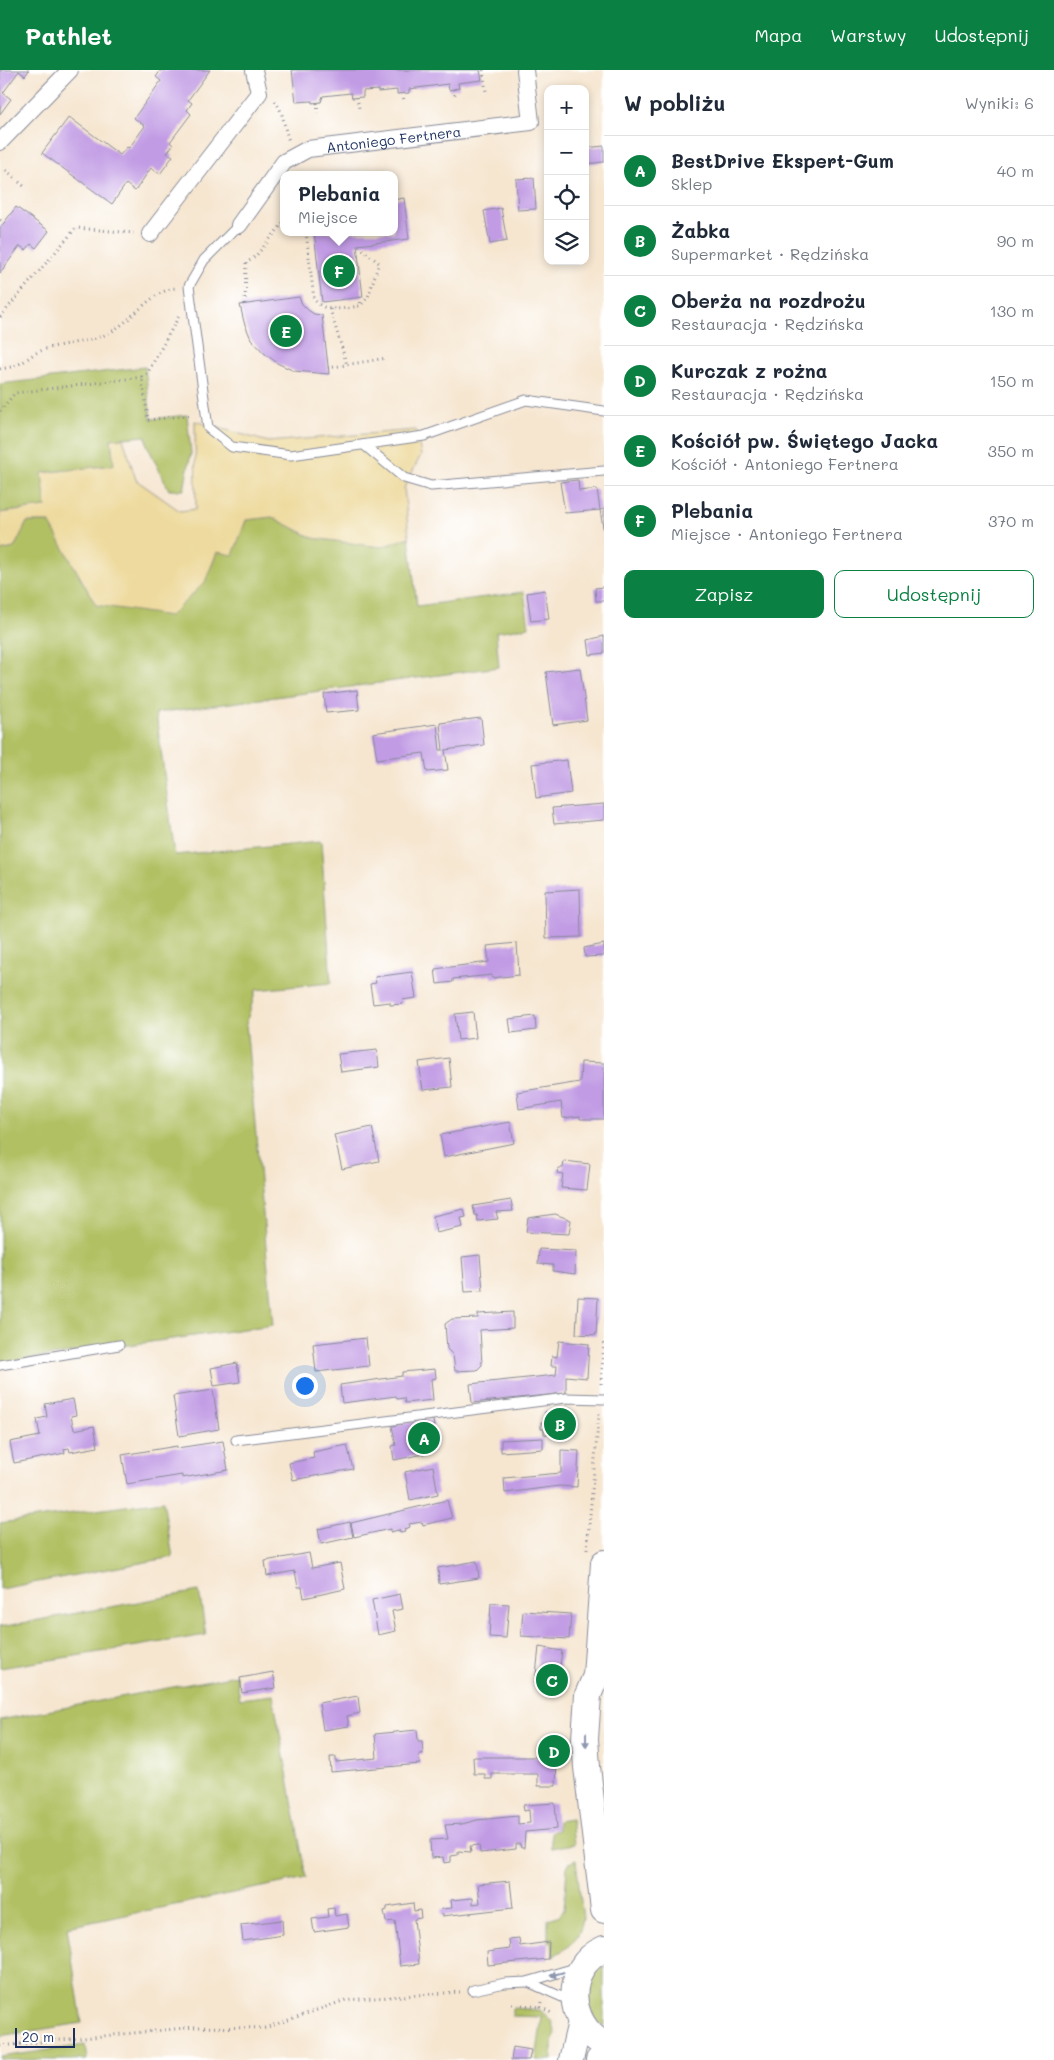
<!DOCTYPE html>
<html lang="pl">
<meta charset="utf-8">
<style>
:root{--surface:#fff;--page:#f6f6f7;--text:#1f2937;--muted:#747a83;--line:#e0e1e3;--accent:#0b8043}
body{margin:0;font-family:Mali,sans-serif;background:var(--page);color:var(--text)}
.controls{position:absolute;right:15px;top:15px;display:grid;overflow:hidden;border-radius:10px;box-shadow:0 2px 8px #0003}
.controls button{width:45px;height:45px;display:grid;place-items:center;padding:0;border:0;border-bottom:1px solid var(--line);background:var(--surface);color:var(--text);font:25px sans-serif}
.scale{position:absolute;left:15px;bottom:12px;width:60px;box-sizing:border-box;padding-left:5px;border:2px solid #1b2f5e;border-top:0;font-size:14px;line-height:18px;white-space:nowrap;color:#1b2f5e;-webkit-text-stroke:4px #fff;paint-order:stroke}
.you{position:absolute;left:304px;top:1315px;width:18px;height:18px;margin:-12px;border:4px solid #fff;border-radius:50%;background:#1a73e8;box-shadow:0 0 0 8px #1a73e833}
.badge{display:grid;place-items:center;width:32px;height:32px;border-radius:50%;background:var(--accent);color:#fff;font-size:16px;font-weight:700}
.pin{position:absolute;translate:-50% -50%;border:2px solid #fff;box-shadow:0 1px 5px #0006}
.popup{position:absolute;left:280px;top:101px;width:118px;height:65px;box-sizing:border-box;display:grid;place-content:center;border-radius:10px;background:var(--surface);filter:drop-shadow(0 1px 4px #0005);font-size:16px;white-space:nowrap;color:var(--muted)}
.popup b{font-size:19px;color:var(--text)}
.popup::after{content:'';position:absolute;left:50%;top:100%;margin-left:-10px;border:10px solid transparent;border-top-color:var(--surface)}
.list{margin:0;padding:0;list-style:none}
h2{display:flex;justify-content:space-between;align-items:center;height:65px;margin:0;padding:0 20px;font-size:21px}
h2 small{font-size:16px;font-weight:400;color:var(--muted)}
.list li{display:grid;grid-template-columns:32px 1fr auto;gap:15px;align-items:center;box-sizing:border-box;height:70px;padding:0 20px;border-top:1px solid var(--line)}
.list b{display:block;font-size:19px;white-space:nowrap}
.list p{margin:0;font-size:16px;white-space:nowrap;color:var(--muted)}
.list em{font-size:16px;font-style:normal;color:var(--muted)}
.actions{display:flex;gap:10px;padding:15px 20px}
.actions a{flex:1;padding:11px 0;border:1px solid var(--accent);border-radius:10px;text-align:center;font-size:18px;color:var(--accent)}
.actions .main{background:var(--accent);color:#fff}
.icon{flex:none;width:28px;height:28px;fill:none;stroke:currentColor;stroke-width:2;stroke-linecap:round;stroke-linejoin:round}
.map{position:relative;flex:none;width:604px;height:1990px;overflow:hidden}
header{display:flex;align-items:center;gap:30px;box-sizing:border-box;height:70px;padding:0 25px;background:var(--accent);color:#fff}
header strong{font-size:24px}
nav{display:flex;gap:28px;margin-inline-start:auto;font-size:18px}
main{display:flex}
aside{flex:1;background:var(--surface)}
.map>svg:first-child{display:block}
.green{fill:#b1c062;stroke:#667860}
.sand{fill:#eeda9e;stroke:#84847e}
.building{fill:#c19be4}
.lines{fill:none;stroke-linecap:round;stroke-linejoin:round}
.lane-casing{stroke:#888a97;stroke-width:11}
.street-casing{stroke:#888a97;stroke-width:18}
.secondary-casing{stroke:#888a97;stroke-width:26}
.primary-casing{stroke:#888a97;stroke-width:28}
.path{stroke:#888a97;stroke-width:3;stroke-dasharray:1 4;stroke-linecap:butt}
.lane{stroke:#fff;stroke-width:9}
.street{stroke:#fff;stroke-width:16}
.secondary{stroke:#fff;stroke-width:24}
.primary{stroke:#fff;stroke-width:26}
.oneway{fill:#8d97ae}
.labels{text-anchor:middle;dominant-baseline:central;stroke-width:4;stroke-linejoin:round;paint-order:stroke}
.street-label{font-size:14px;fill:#1b2f5e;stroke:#fff}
</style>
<header>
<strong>Pathlet</strong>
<nav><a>Mapa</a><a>Warstwy</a><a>Udostępnij</a></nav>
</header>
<main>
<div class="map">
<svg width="604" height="1990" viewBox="0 0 604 1990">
<rect width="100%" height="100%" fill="#fff"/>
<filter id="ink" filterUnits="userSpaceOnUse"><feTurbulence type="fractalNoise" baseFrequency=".02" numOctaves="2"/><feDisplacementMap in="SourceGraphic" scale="10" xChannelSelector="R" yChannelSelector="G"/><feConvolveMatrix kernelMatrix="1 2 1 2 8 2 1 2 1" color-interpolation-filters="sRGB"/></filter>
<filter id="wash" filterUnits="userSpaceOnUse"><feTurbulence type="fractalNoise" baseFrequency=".0096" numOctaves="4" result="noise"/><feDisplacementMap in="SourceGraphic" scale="20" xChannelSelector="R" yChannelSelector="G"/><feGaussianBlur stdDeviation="1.12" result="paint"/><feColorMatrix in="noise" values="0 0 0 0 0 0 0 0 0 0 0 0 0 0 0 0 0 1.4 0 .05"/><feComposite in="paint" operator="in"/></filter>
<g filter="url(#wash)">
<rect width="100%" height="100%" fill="#f6e6d0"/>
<!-- green -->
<g class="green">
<polygon points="145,297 151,349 187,345 191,383 184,420 169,420 147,375 146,366 111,369 114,395 43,403 46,437 0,443 0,314"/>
<polygon points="272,447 313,468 381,477 409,467 417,536 524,522 529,557 496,562 499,597 156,643 175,785 321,771 331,913 256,920 246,954 273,1255 0,1293 0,481 14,478 27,452 49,452 96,535 205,512 217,482 233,484 246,450"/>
<polygon points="163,1431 173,1487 0,1519 0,1453"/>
<polygon points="199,1521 206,1565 0,1598 0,1557"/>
<polygon points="236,1605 240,1629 273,1625 306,1808 67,1857 82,1953 0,1966 0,1650"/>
<polygon points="571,1749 574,1774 551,1778 551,1762 558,1760 558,1751"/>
<path d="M576 1790 583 1848C581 1867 569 1878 553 1886L552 1871H548V1849L560 1845 564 1840 567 1797 569 1793Z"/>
<path d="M604 1895V1957C583 1942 582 1909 604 1895Z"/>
<polygon points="512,1938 540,1940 552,1951 556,1964 552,1972 552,1990 536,1990 542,1947 512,1946"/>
<polygon points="85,1975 87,1990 0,1990 0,1987"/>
</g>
<!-- sand -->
<polygon class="sand" points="195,351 268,372 416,360 421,385 404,418 409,467 381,477 313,468 272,447 246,450 233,485 217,482 205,512 170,546 96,535 49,452 27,452 14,478 0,481 0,443 46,437 42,403 114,395 111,369 123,368 136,410 180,441 196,439"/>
<g id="blocks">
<!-- building -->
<g class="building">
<polygon points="0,0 29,0 25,6 19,1 3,23 11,29 0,44"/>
<polygon points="161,0 210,0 188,30 192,33 187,40 191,44 170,72 173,75 167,83 173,86 160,104 151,98 135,121 126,114 112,134 42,83 69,47 120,85 127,77 129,78 145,56 134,48 161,11 156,7"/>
<polygon points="292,0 480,0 482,10 458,13 459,18 449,20 448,14 409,19 409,23 397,24 397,20 378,22 378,20 363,21 363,27 352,28 351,23 323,26 321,32 312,33 312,31 296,32"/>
<polygon points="604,76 604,92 585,94 585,78"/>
<polygon points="534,108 536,139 518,140 516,109"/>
<polygon points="404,128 409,169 357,175 363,227 322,232 314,162 394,162 394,130"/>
<polygon points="16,137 49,161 36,178 31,174 26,180 20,176 0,203 0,158"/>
<polygon points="501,138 507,171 490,174 484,141"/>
<polygon points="299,227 302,234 308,240 314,244 322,245 329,304 294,301 277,293 264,283 251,269 244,252 240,235"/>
<polygon points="578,410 579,421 597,419 600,440 604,439 604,463 600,440 565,443 560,412"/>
<polygon points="604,517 604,531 596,531 595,518"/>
<polygon points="545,520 549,549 531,551 527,523"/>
<polygon points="604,566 604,583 590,585 588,570"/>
<polygon points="580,598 587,650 553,655 546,602"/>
<polygon points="357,620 359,640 326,643 324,624"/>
<polygon points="481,648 484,675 445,680 448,700 427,702 424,683 377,689 373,663 437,654 440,680 443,680 440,653"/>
<polygon points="567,690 571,723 536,728 532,694"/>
<polygon points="604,734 604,750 554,754 552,738"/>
<polygon points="580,819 581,867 546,868 545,821"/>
<polygon points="517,873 519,905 492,908 492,905 453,909 453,912 437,914 435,899 489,892 487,876"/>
<polygon points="604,874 604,886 585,887 584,878"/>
<polygon points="412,902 416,928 402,930 403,934 390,935 390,932 373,934 370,914 376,913 375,907"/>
<polygon points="473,942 476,968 458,970 455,944"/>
<polygon points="535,946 536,960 511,963 509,949"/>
<polygon points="377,980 379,997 341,1002 338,984"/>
<polygon points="449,988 452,1017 423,1020 419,992"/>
<polygon points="581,992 604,993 604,1049 580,1049 580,1046 563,1048 561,1032 519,1039 517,1022 580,1012"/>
<polygon points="510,1052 514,1073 444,1087 440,1065"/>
<polygon points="372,1057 379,1091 342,1099 334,1065"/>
<polygon points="564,1091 590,1094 587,1120 561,1118 563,1104 557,1103 558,1098 563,1098"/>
<polygon points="511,1130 513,1141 496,1142 498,1149 478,1151 477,1145 475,1145 473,1136"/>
<polygon points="464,1139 466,1147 461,1148 463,1157 436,1163 433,1146"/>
<polygon points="555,1144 571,1150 569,1164 526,1162 528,1148"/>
<polygon points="539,1179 576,1181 575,1204 553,1201 553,1195 538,1194"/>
<polygon points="480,1185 483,1221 465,1222 462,1187"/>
<polygon points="578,1227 598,1228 596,1265 576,1264"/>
<polygon points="513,1242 513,1258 480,1260 482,1295 477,1300 455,1301 453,1285 447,1279 445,1254 452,1249 478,1248 478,1244"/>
<polygon points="366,1268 369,1296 316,1302 313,1274"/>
<polygon points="559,1271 589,1274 587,1308 566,1306 566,1323 472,1333 470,1314 556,1305 557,1296 551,1296 552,1286 557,1287"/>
<polygon points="237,1293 240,1312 214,1316 211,1298"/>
<polygon points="435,1299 436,1308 431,1309 433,1330 405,1333 404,1328 397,1329 396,1326 342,1333 340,1315 402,1306 402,1302"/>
<polygon points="213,1320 219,1359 179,1366 173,1326"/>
<polygon points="73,1329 76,1345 71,1346 74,1360 94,1356 98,1377 70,1382 69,1378 64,1379 65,1383 14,1393 10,1372 40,1366 37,1349 47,1347 45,1334"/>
<polygon points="569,1340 567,1367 544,1364 544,1359 541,1359 541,1352 545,1352 545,1342"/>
<polygon points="427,1349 428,1351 433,1350 434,1357 429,1358 434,1382 394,1390 392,1376 396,1375 392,1356"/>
<polygon points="543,1368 543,1379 501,1382 501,1370"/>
<polygon points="223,1371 228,1400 182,1408 182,1405 127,1414 122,1385 177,1376 177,1378"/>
<polygon points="347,1375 353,1399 293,1410 289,1393 314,1388 313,1382"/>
<polygon points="561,1380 579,1381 577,1417 559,1416 505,1423 504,1408 561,1403"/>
<polygon points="433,1396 438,1424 410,1430 405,1402"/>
<polygon points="447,1430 452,1448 423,1455 422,1452 409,1454 410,1457 404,1459 405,1462 400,1463 399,1460 390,1462 390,1459 354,1467 351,1453"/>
<polygon points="350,1452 353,1467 321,1474 318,1459"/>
<polygon points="309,1483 312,1498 340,1493 345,1519 304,1528 302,1517 298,1517 295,1501 267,1506 265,1491"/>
<polygon points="477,1491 479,1508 439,1514 438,1498"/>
<polygon points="400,1524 403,1539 392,1541 396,1561 378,1565 372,1530"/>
<polygon points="491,1533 509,1534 506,1568 489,1567"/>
<polygon points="523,1541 571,1544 569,1569 521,1566"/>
<polygon points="539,1577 562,1581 557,1617 535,1614"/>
<polygon points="273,1602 276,1618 242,1623 240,1608"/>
<polygon points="358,1626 360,1643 347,1646 349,1656 323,1660 319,1633"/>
<polygon points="417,1660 418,1671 422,1671 423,1684 419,1684 420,1694 331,1702 330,1687 336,1687 336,1692 377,1688 375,1664"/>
<polygon points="473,1687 557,1687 556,1716 538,1716 538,1704 492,1704 492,1709 485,1709 485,1704 474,1704"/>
<polygon points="555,1733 557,1759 525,1762 524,1778 521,1778 520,1774 516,1774 516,1779 480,1783 479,1775 470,1776 471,1782 458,1781 458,1785 451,1786 451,1792 444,1793 443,1787 431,1788 430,1770 448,1769 445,1755 462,1754 477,1750 518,1746 518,1754 530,1753 529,1740 524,1741 523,1735"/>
<polygon points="510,1811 513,1838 442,1846 441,1839 452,1838 451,1830 473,1828 473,1834 480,1833 478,1814"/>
<polygon points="413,1833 414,1841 420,1840 421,1848 414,1849 419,1894 400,1896 395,1851 386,1852 384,1841 387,1840 387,1837"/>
<polygon points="334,1838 335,1846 347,1844 349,1857 314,1862 312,1849 328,1847 327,1839"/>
<polygon points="282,1850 283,1865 243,1871 241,1855"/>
<polygon points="519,1868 520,1876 549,1872 548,1889 488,1895 487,1882 510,1879 509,1869"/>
<polygon points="513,1977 531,1980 529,1990 511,1990"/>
</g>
</g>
</g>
<g filter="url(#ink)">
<use href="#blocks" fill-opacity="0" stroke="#888a97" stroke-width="1"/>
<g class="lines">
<!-- lane casing -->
<g class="lane-casing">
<g id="lane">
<polyline points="239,155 204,190 189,216 208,358 232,377 291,385 424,366 526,330 604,341"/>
<polyline points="364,375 404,408 431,416 604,401"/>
<polyline points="0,1295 119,1275"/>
<polyline points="236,1370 566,1328 604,1329"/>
<polyline points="528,1912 571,1931"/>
<polyline points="473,1920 505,1913 527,1912 575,1898"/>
</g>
</g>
<!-- street casing -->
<g class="street-casing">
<g id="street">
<polyline points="0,72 70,0"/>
<path id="s1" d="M239 155 284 92 308 79 531 52 525 0"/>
<polyline points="150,164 259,23 254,0"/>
</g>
</g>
<!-- secondary casing -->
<g class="secondary-casing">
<g id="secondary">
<polyline points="571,1990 580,1952"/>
<polyline points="598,1990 604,1986"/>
</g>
</g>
<!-- primary casing -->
<g class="primary-casing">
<g id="primary">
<polyline points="604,1493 596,1606 588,1625 585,1669 587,1697 604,1840"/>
<path d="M604 1879C563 1897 566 1954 604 1974"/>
</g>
</g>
<!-- path -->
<g class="path">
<polyline points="483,0 486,22"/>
<polyline points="454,19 455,26"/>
<polyline points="403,23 404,32"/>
<polyline points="357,27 359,38"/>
<path d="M275 31C285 45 283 55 289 71"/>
<polyline points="317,33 318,43"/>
<polyline points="6,100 15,108"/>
<polyline points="19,112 25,117"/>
<polyline points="0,150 4,153"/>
<path d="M306 162 314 229C324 244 344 238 360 236L368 227 379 193 357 175"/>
<polyline points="359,227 360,235"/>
<polyline points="245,234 246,193 255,187 284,152"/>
<polyline points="330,239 347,295"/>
<polyline points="0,247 76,158 134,163"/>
<polyline points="328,298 386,288"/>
<path d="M0 299C6 298 13 297 19 294 26 291 31 285 38 282 61 272 87 274 109 263 131 252 152 220 176 218"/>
<polyline points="142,307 147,304 179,246"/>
<polyline points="0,341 15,323 142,307 148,350 192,345"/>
<polyline points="601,1314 604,1273"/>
<polyline points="587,1479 599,1343"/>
<polyline points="542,1932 541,1937 553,1944"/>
<polyline points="512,1934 541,1937"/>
<polyline points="0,1976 195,1957 265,1958 346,1930 460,1922"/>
</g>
<!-- lane -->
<use href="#lane" class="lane"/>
<!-- street -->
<use href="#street" class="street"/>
<!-- secondary -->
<use href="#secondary" class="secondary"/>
<!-- primary -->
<use href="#primary" class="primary"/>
</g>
<!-- one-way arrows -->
<defs><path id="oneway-solid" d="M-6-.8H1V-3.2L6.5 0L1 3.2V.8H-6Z" transform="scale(1.25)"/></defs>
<g class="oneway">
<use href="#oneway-solid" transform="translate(586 1670) rotate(90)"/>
<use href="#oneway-solid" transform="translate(557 1904) rotate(165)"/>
</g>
</g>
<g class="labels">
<!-- street labels -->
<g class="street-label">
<text stroke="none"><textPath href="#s1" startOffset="191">Antoniego Fertnera</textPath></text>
</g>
</g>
</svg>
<div class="controls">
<button>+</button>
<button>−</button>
<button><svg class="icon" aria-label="locate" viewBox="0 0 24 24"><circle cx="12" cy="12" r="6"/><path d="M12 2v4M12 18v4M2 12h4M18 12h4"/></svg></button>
<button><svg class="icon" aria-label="layers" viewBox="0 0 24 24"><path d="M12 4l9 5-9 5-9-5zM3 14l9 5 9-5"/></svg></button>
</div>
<div class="scale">20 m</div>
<div class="you"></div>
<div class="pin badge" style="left:424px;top:1368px">A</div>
<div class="pin badge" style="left:560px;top:1354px">B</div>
<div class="pin badge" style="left:552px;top:1610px">C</div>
<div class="pin badge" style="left:554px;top:1681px">D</div>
<div class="pin badge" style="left:286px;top:261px">E</div>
<div class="pin badge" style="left:339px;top:201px">F</div>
<div class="popup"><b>Plebania</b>Miejsce</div>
</div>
<aside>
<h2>W pobliżu<small>Wyniki: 6</small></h2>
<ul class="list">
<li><span class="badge">A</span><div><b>BestDrive Ekspert-Gum</b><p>Sklep</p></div><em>40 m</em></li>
<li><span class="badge">B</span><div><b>Żabka</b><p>Supermarket · Rędzińska</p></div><em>90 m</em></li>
<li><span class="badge">C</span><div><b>Oberża na rozdrożu</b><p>Restauracja · Rędzińska</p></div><em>130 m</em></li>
<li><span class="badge">D</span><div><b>Kurczak z rożna</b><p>Restauracja · Rędzińska</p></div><em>150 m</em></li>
<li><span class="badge">E</span><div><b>Kościół pw. Świętego Jacka</b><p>Kościół · Antoniego Fertnera</p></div><em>350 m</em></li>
<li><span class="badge">F</span><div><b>Plebania</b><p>Miejsce · Antoniego Fertnera</p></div><em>370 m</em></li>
</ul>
<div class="actions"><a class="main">Zapisz</a><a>Udostępnij</a></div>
</aside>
</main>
